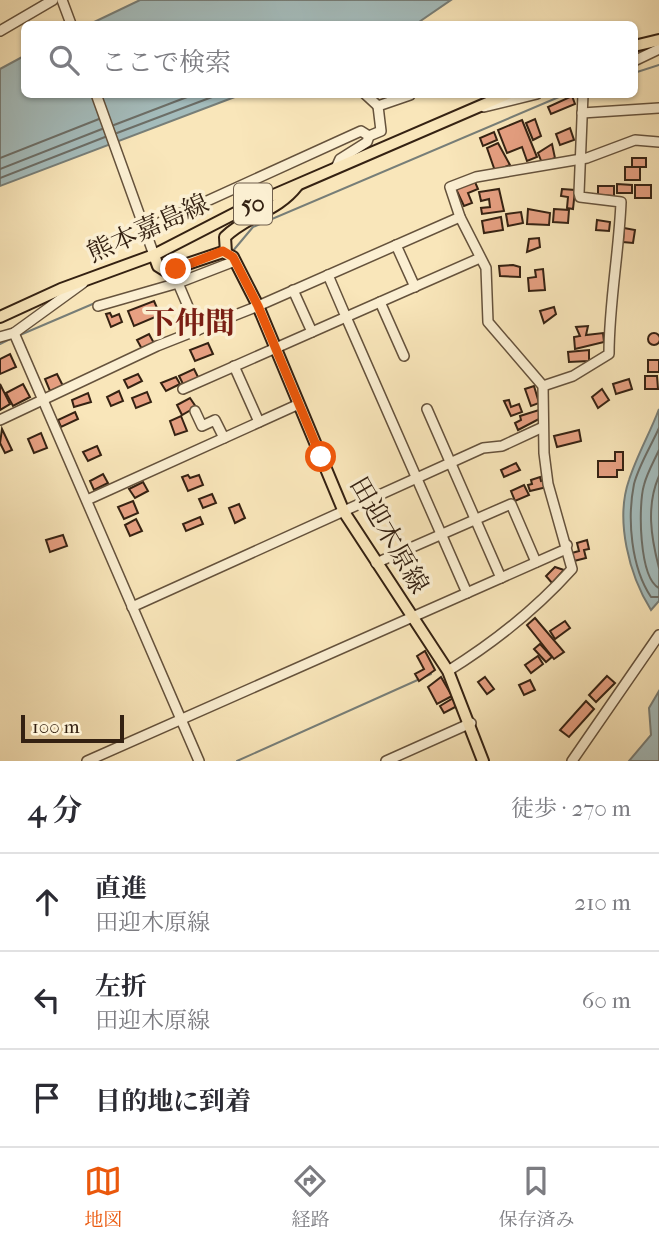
<!DOCTYPE html>
<html lang="ja">
<meta charset="utf-8">
<style>
:root{--surface:#fff;--page:#f7f7f7;--text:#2b2b33;--muted:#7c7c81;--line:#e1e1e2;--accent:#ea580c}
body{margin:0;font-family:"IM FELL French Canon","Noto Serif JP",serif;background:var(--page);color:var(--text)}
.scale{position:absolute;left:21px;bottom:18px;width:103px;box-sizing:border-box;padding-left:7px;border:4px solid #342112;border-top:0;font-size:19px;line-height:24px;white-space:nowrap;color:#342112;-webkit-text-stroke:5px #fbefd2;paint-order:stroke}
.stop{position:absolute;width:21px;height:21px;margin:-16px;border:5px solid #ea580c;border-radius:50%;background:#fff}
.stop.end{background:#ea580c;border-color:#fff;box-shadow:0 2px 7px #0008}
.list{margin:0;padding:0;list-style:none}
h2{display:flex;justify-content:space-between;align-items:center;height:91px;margin:0;padding:0 28px;font-size:30px}
h2 small{font-size:23px;font-weight:400;color:var(--muted)}
.list li{display:grid;grid-template-columns:46px 1fr auto;gap:21px;align-items:center;box-sizing:border-box;height:98px;padding:0 28px;border-top:2px solid var(--line)}
.list b{display:block;font-size:26px;white-space:nowrap}
.list p{margin:0;font-size:23px;white-space:nowrap;color:var(--muted)}
.list em{font-size:23px;font-style:normal;color:var(--muted)}
.icon{flex:none;width:38px;height:38px;fill:none;stroke:currentColor;stroke-width:2;stroke-linecap:round;stroke-linejoin:round}
.map{position:relative;flex:none;width:659px;height:761px;overflow:hidden}
.search{position:absolute;background:var(--surface);box-shadow:0 2px 5px #0004;left:21px;right:21px;top:21px;height:77px;display:flex;align-items:center;gap:18px;box-sizing:border-box;padding:0 24px;border-radius:10px;color:var(--muted);font-size:26px}
.sheet{height:385px;background:var(--surface)}
nav{display:flex;justify-content:space-around;align-items:center;box-sizing:border-box;height:98px;border-top:2px solid var(--line);background:var(--surface);font-size:19px;color:var(--muted)}
nav a{display:grid;justify-items:center;gap:4px}
nav .on{color:var(--accent)}
.map>svg:first-child{display:block}
.water{fill:#a4bcbc;stroke:#777e78;stroke-width:2}
.lines{fill:none;stroke-linecap:round;stroke-linejoin:round}
.shore{stroke:#6c6e67;stroke-width:2}
.stream{stroke:#777e78;stroke-width:2}
.building{fill:#e7a082;stroke:#342112;stroke-width:2}
.minor-casing{stroke:#65523c;stroke-width:12}
.major-casing{stroke:#342112;stroke-width:14}
.minor{stroke:#fbefd2;stroke-width:9}
.major{stroke:#f9e6ba;stroke-width:10}
.route{stroke:#ea580c;stroke-width:9}
.labels{text-anchor:middle;dominant-baseline:central;stroke-width:7;stroke-linejoin:round;paint-order:stroke}
.shield{fill:#fbefd2;stroke:#705f4c;stroke-width:2}
.shield-label{font-size:24px;font-weight:bold;fill:#342112}
.street-label{font-size:26px;fill:#342112;stroke:#fbefd2}
.quarter-label{font-size:30px;font-weight:bold;fill:#7a1f14;stroke:#fbefd2}
</style>
<div class="map">
<svg width="659" height="761" viewBox="0 0 659 761">
<rect width="100%" height="100%" fill="#f9e6ba"/>
<filter id="stains"><feTurbulence type="fractalNoise" baseFrequency=".00286" numOctaves="4"/><feColorMatrix values="0 0 0 0 .2 0 0 0 0 .09 0 0 0 0 .02 0 0 0 .5 -.17"/></filter>
<radialGradient id="worn" r=".72"><stop offset=".6" stop-color="#630" stop-opacity="0"/><stop offset="1" stop-color="#630" stop-opacity=".3"/></radialGradient>
<!-- water -->
<g class="water">
<polygon points="140,0 451,0 416,24 90,24"/>
<polygon points="24,56 24,94 240,95 0,186 0,69"/>
<path d="M659 409V601L651 610C629 575 615 520 629 480 637 455 650 433 659 409Z"/>
<polygon points="659,691 659,761 629,761 651,735 649,708"/>
</g>
<g class="lines">
<!-- shore -->
<g class="shore">
<polyline points="114,125 195,94"/>
<polyline points="117,133 220,94"/>
<polyline points="0,158 99,119"/>
<polyline points="0,169 102,129"/>
<polyline points="0,178 105,137"/>
<path d="M659 428C651 446 639 465 634 484 627 519 631 567 651 597H659"/>
<path d="M659 450C654 461 647 473 644 485 638 505 639 578 659 588"/>
<path d="M659 476C646 506 651 537 659 568"/>
</g>
<!-- stream -->
<g class="stream">
<polyline points="634,73 659,65"/>
<polyline points="232,252 253,227 566,94"/>
<polyline points="20,335 95,303"/>
<polyline points="0,344 12,338"/>
<polyline points="237,761 431,674"/>
</g>
</g>
<!-- building -->
<g class="building">
<polygon points="572,96 575,104 551,114 548,107"/>
<polygon points="535,119 541,136 533,140 526,123"/>
<polygon points="522,120 537,157 527,161 522,147 507,153 498,130"/>
<polygon points="570,128 574,140 560,145 556,134"/>
<polygon points="494,132 497,140 483,146 480,138"/>
<polygon points="498,143 510,165 495,171 487,148"/>
<polygon points="552,144 555,158 542,163 538,153"/>
<rect x="632" y="158" width="14" height="9"/>
<rect x="625" y="167" width="15" height="13"/>
<polygon points="475,182 478,189 468,193 472,203 464,206 456,189"/>
<polygon points="617,184 632,185 632,193 617,193"/>
<rect x="635" y="185" width="16" height="13"/>
<polygon points="598,186 614,186 614,196 598,195"/>
<polygon points="499,189 504,211 482,214 481,208 490,207 489,199 481,201 479,192"/>
<polygon points="562,189 575,190 573,209 567,208 568,197 561,196"/>
<polygon points="528,209 550,213 549,225 527,224"/>
<polygon points="554,209 569,210 568,223 553,222"/>
<polygon points="521,212 523,223 508,226 506,214"/>
<polygon points="501,217 503,230 484,233 482,221"/>
<polygon points="597,220 610,222 609,231 596,230"/>
<polygon points="624,228 635,230 633,243 623,242"/>
<polygon points="539,238 540,247 527,252 529,239"/>
<polygon points="513,265 520,267 520,277 500,276 499,266"/>
<polygon points="543,269 545,290 529,291 528,278 536,277 535,270"/>
<polygon points="154,301 160,315 134,326 128,311"/>
<polygon points="554,307 556,314 544,323 540,311"/>
<polygon points="110,313 112,317 119,314 122,322 111,327 106,314"/>
<polygon points="588,326 586,335 603,333 604,342 575,349 574,337 580,336 576,327"/>
<circle cx="654" cy="339" r="6"/>
<polygon points="149,334 155,345 143,351 137,340"/>
<polygon points="208,343 213,354 195,361 190,350"/>
<polygon points="589,350 589,361 569,362 568,352"/>
<polygon points="10,354 16,367 0,374 0,359"/>
<rect x="648" y="360" width="11" height="12"/>
<polygon points="194,369 199,379 184,386 179,376"/>
<polygon points="57,374 63,386 50,391 45,379"/>
<polygon points="138,374 142,381 128,388 124,380"/>
<polygon points="645,376 657,376 658,389 645,389"/>
<polygon points="176,377 180,384 166,391 161,383"/>
<polygon points="629,379 632,389 616,394 613,384"/>
<polygon points="0,384 10,404 0,410"/>
<polygon points="23,384 30,397 13,406 6,393"/>
<polygon points="534,386 539,403 531,406 525,389"/>
<polygon points="602,389 609,400 598,408 592,397"/>
<polygon points="119,391 123,401 111,406 107,397"/>
<polygon points="147,392 151,402 136,408 132,398"/>
<polygon points="88,393 91,402 74,407 72,400"/>
<polygon points="190,398 196,407 182,415 177,405"/>
<polygon points="509,400 511,407 519,404 522,412 511,416 504,401"/>
<polygon points="539,410 541,418 518,430 515,423 521,420 520,416"/>
<polygon points="75,412 78,419 61,427 58,420"/>
<polygon points="181,416 187,431 175,435 170,421"/>
<polygon points="2,429 12,450 5,453 0,443"/>
<polygon points="579,430 581,441 557,447 554,436"/>
<polygon points="41,433 47,448 34,453 28,439"/>
<polygon points="97,446 101,455 88,461 83,452"/>
<polygon points="615,452 623,452 623,470 617,470 617,477 598,477 598,461 615,461"/>
<polygon points="516,463 520,470 504,477 501,470"/>
<polygon points="103,474 108,483 94,490 90,481"/>
<polygon points="188,475 190,478 199,475 203,485 188,491 182,477"/>
<polygon points="540,477 541,481 545,480 547,487 530,491 528,485 532,484 531,480"/>
<polygon points="143,482 148,491 135,498 129,489"/>
<polygon points="524,485 529,495 515,501 511,491"/>
<polygon points="212,494 216,503 203,508 199,499"/>
<polygon points="133,501 138,513 124,519 118,507"/>
<polygon points="239,504 245,518 235,523 229,508"/>
<polygon points="200,517 203,524 186,531 183,524"/>
<polygon points="136,519 142,531 130,536 125,525"/>
<polygon points="63,535 67,546 50,552 46,540"/>
<polygon points="587,540 589,549 584,550 586,558 574,561 572,553 579,551 577,543"/>
<polygon points="555,567 564,570 552,583 546,576"/>
<polygon points="535,618 564,652 554,659 527,625"/>
<polygon points="565,621 570,628 555,639 550,631"/>
<polygon points="540,644 552,657 546,662 534,649"/>
<polygon points="425,651 435,670 419,681 415,674 424,669 417,656"/>
<polygon points="538,656 543,664 531,673 525,665"/>
<polygon points="607,676 615,683 596,702 589,695"/>
<polygon points="441,677 452,696 437,704 428,687"/>
<polygon points="485,677 494,689 487,694 478,682"/>
<polygon points="530,680 535,690 524,695 519,685"/>
<polygon points="455,697 459,705 444,713 440,706"/>
<polygon points="586,701 594,709 569,737 560,730"/>
</g>
<g class="lines">
<!-- minor casing -->
<g class="minor-casing">
<g id="minor">
<polyline points="62,0 71,24"/>
<polyline points="0,31 53,0"/>
<polyline points="634,61 659,49"/>
<polyline points="96,94 154,255"/>
<polyline points="365,94 378,106"/>
<polyline points="484,107 537,94"/>
<polyline points="582,113 659,108"/>
<polyline points="369,136 381,131 378,106 410,95"/>
<polyline points="150,227 361,131 369,136 367,142 340,159 336,168"/>
<polyline points="396,245 415,287"/>
<polyline points="293,290 312,332"/>
<polyline points="380,302 404,356"/>
<polyline points="98,306 178,283"/>
<polyline points="198,330 178,283 235,261"/>
<polyline points="14,333 199,761"/>
<polyline points="0,337 14,333 83,283"/>
<polyline points="234,366 259,422"/>
<path d="M543 386 573 376 609 354C609 303 619 253 621 202L580 197 579 193 583 94"/>
<polyline points="183,389 346,317 328,275"/>
<polyline points="427,409 501,578"/>
<polyline points="195,411 202,426 215,420 224,438"/>
<polyline points="0,420 157,346 258,306 460,217"/>
<polyline points="87,500 299,404"/>
<polyline points="376,563 511,504 536,562"/>
<polyline points="467,593 346,317 480,258"/>
<polyline points="132,607 483,448 502,446 543,427"/>
<path d="M448 671C493 643 537 608 572 569L548 484 544 453 543 386 488 322 486 268 460 217 450 187 476 177 587 158 635 140 659 142"/>
<polyline points="87,761 564,550 567,545"/>
<polyline points="386,761 471,723"/>
<polyline points="572,761 659,635"/>
</g>
</g>
<!-- major casing -->
<g class="major-casing">
<g id="major">
<polyline points="634,46 659,40"/>
<path d="M226 253 225 237C246 216 278 211 297 186"/>
<polyline points="154,255 158,266 166,271 223,252 233,257 258,306 344,512 448,671 483,761"/>
<polyline points="0,317 61,289 154,255 253,204 508,94"/>
</g>
</g>
<!-- minor -->
<use href="#minor" class="minor"/>
<!-- major -->
<use href="#major" class="major"/>
</g>
<g class="lines">
<!-- route -->
<polyline class="route" points="176,269 223,251 233,257 258,306 321,457"/>
</g>
<g class="labels">
<!-- shield labels -->
<rect class="shield" x="234" y="183.5" width="38" height="41" rx="5"/>
<g class="shield-label">
<text x="253" y="204">50</text>
</g>
<!-- street labels -->
<g class="street-label">
<text transform="translate(148 228) rotate(-24)">熊本嘉島線</text>
<text transform="translate(389 535) rotate(60)">田迎木原線</text>
</g>
<!-- quarter labels -->
<g class="quarter-label">
<text x="190" y="323">下仲間</text>
</g>
</g>
<rect width="100%" height="100%" filter="url(#stains)"/>
<rect width="100%" height="100%" fill="url(#worn)"/>
</svg>
<div class="scale">100 m</div>
<div class="stop" style="left:321px;top:457px"></div>
<div class="stop end" style="left:176px;top:269px"></div>
<div class="search"><svg class="icon" aria-label="search" viewBox="0 0 24 24"><circle cx="10" cy="10" r="6"/><path d="M15 15l6 6"/></svg>ここで検索</div>
</div>
<section class="sheet">
<h2>4 分<small>徒歩 · 270 m</small></h2>
<ul class="list">
<li><svg class="icon" aria-label="ahead" viewBox="0 0 24 24"><path d="M12 20V5M6 11l6-6 6 6"/></svg><div><b>直進</b><p>田迎木原線</p></div><em>210 m</em></li>
<li><svg class="icon" aria-label="left" viewBox="0 0 24 24"><path d="M17 20v-9H6M10 6l-5 5 5 5"/></svg><div><b>左折</b><p>田迎木原線</p></div><em>60 m</em></li>
<li><svg class="icon" aria-label="arrive" viewBox="0 0 24 24"><path d="M6 21V4h12l-3 4 3 4H6"/></svg><div><b>目的地に到着</b></div></li>
</ul>
</section>
<nav>
<a class="on"><svg class="icon" aria-label="map" viewBox="0 0 24 24"><path d="M3 6l6-2 6 2 6-2v14l-6 2-6-2-6 2zM9 4v14M15 6v14"/></svg>地図</a>
<a><svg class="icon" aria-label="directions" viewBox="0 0 24 24"><path d="M12 3l9 9-9 9-9-9zM9 14v-3h6M13 9l2 2-2 2"/></svg>経路</a>
<a><svg class="icon" aria-label="saved" viewBox="0 0 24 24"><path d="M7 4h10v16l-5-4-5 4z"/></svg>保存済み</a>
</nav>
